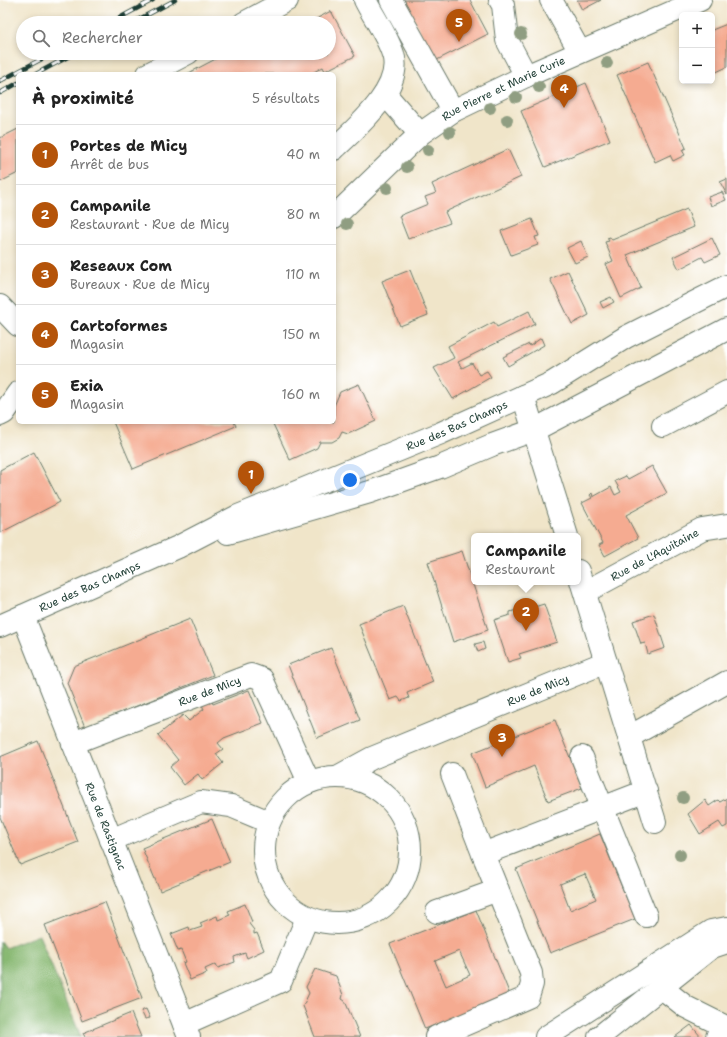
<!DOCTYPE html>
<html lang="fr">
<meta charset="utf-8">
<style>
:root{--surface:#fff;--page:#f2f2f2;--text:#222;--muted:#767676;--line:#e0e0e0;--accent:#b45309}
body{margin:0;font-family:"Shantell Sans",sans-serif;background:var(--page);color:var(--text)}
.controls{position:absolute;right:12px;top:12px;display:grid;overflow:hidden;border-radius:6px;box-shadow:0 2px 6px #0003}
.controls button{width:36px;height:36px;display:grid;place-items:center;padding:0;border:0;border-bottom:1px solid var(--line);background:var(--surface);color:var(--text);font:20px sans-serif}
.you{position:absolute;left:350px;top:480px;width:14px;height:14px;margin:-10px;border:3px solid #fff;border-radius:50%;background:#1a73e8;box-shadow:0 0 0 6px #1a73e833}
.badge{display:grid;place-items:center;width:26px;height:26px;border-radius:50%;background:var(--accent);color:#fff;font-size:13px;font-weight:700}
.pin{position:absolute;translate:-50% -33px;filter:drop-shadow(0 1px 2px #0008)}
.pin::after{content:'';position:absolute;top:21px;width:14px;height:12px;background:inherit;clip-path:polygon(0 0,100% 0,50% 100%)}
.popup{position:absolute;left:471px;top:533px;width:110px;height:52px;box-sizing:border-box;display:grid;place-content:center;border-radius:6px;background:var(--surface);filter:drop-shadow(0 1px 3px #0005);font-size:13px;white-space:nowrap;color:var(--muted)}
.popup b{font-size:15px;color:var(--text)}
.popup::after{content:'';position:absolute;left:50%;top:100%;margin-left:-8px;border:8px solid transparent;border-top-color:var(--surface)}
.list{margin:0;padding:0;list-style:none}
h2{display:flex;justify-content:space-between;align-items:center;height:52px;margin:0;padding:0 16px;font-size:17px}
h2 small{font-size:13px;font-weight:400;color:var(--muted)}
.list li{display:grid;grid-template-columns:26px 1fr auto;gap:12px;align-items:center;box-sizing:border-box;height:60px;padding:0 16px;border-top:1px solid var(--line)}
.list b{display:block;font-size:15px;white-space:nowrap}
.list p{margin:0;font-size:13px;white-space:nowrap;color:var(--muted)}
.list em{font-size:13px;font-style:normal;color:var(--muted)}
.icon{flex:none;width:22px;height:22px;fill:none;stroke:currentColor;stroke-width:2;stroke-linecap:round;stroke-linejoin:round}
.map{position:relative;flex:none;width:727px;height:1037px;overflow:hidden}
.search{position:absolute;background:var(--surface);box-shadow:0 2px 6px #0003;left:16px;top:16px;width:320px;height:44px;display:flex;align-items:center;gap:10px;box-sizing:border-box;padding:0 14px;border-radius:22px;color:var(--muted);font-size:15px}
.panel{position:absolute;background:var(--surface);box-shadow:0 2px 6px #0003;left:16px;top:72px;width:320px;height:352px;border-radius:6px}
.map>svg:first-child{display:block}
.forest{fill:#89b973;stroke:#547b54}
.building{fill:#f5ab91;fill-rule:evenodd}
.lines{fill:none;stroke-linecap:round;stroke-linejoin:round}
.minor-casing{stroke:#687868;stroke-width:24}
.highway-casing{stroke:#687868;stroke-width:24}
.minor{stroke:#fff;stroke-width:22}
.highway{stroke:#fff;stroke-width:22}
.rail-casing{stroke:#1f3d34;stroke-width:4.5}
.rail{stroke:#fff;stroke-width:3;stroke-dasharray:9;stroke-linecap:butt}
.tree{fill:#909e82}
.labels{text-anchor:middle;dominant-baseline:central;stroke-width:4;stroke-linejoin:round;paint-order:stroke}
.street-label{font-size:11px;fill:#1f3d34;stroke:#fff}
</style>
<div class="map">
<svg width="727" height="1037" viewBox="0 0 727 1037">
<rect width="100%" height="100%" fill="#fff"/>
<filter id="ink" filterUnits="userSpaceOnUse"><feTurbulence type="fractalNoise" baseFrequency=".025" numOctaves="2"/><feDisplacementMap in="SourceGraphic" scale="8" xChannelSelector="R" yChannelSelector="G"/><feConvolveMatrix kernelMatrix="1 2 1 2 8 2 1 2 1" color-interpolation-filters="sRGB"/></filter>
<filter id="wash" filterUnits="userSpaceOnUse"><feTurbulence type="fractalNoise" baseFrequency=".012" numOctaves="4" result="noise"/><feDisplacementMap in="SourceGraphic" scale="16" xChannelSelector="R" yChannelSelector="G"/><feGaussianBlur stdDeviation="0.9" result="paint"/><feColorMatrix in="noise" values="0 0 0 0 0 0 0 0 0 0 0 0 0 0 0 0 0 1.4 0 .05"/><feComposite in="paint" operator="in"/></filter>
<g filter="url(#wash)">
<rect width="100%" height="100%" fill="#f0e5c9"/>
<!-- forest -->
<polygon class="forest" points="39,935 81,1037 0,1037 0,941 5,948"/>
<g id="blocks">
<!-- building -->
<g class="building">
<polygon points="404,0 470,0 488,34 435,61"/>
<polygon points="577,0 601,0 582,10"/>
<polygon points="331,11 355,56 325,71 323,67 312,73 313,74 187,74 227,53 329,53 329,23 308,23"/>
<polygon points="727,24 727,67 712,74 712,30"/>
<polygon points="648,62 686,148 682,150 685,155 673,161 670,155 655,162 617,75"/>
<polygon points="586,83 610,140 545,167 521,111"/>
<polygon points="18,129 18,173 0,182 0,138"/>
<polygon points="508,149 521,177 445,212 450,223 408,239 399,216 428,204 425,197 436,193 432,184"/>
<polygon points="727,179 727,195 720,182"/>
<polygon points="722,192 726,200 711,206 708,197"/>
<polygon points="687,209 694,227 627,255 641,288 621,298 606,264 613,261 605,242 609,241 607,238 610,237 612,240"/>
<polygon points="532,219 539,236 535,237 538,245 511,255 501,231"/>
<polygon points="712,238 720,255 705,262 702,257 679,269 673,257"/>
<polygon points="581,241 588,257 575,263 567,248"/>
<polygon points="410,270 428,315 400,326 382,281"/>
<polygon points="568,271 589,315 572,324 550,279"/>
<polygon points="611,297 614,302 603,308 600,302"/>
<polygon points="529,311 535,324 458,362 462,368 472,363 479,375 487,371 491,377 453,399 434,368 454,358 448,346 494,322 497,327"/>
<polygon points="541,338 544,345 508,366 503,357 529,344 530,346"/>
<polygon points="359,384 376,421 348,434 342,432 339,438 332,442 320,442 317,448 290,460 273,424 277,422 334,422 334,406 340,392"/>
<polygon points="113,422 234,422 236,426 133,469"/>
<polygon points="34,452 60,502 0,533 0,470"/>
<polygon points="652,466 667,493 626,515 638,538 605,556 599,545 603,543 582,503 592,498 590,495 592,493 593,497 611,487 615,495 621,492 615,481 626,476 628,479"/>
<polygon points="462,551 488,630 453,642 428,562"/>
<polygon points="544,604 557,642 519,654 521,658 508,662 494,620 510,615 510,612 520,609 521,611"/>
<polygon points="403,606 433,682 407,693 409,698 401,701 398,697 390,700 359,624"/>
<polygon points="654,614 665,648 648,654 645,643 641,644 633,621"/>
<polygon points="190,619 213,675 85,727 67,683 74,666"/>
<polygon points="483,642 485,649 478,652 475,644"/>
<polygon points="331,648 360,720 317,738 288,665"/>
<polygon points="249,690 263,723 224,738 218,743 223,749 216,754 223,763 202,780 198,774 184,785 170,767 178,760 158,735 183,715 189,721 204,709 201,703 211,699 213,704"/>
<polygon points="555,720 582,788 548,801 534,766 485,787 472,753"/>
<polygon points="38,741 78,842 20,865 0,817 0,757"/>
<polygon points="727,798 727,826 723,828 719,822 700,834 688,814 705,800 709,806 718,800 720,802"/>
<polygon points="212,819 230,862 160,891 142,848"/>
<path d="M600 834 635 919 550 953 516 869ZM585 874 596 899 570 910 560 884Z"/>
<polygon points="105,902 142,998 82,1021 45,925"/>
<polygon points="245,904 252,922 249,923 250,925 254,930 254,934 257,933 264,950 247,958 245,953 234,957 235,962 218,968 216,964 205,969 207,973 190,980 183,963 186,962 181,950 178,951 171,934 189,927 190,931 202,927 200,923 217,916 218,920 230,915 228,911"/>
<path d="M476 910 510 995 425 1029 390 944ZM459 951 470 975 446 986 435 961Z"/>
<polygon points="315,969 336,976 343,995 342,999 345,1001 360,1037 315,1037 303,1006 309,993 306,987"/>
<polygon points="146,1009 150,1018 145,1019 141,1011"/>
<polygon points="131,1013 141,1037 85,1037 83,1033"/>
<polygon points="691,1025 701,1037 675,1037"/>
</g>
</g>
</g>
<g filter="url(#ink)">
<use href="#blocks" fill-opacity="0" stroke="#687868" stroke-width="1"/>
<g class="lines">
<!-- minor casing -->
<g class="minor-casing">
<g id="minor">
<polyline points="391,0 453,111"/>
<polyline points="500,0 503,5 507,40 526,76"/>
<polyline points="551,0 580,52"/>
<polyline points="244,23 287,0"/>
<polyline points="148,74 188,53"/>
<polyline points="385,94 420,134"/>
<path d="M334 149C356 128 404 88 393 54 387 35 374 18 365 0"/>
<path id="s1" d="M334 217 420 134 453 111 526 76 700 0"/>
<polyline points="0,306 18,325"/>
<polyline points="523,396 567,536"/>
<polyline points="0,415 4,413 18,393"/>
<polyline points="663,426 727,392"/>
<polyline points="228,533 370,492 440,467 492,445 534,430 727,329"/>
<polyline points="578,571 655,822"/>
<path id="s2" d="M585 592 702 529 727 525"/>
<path id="s3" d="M23 616 189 1037"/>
<path id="s4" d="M0 626 178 547 238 516 441 433 552 383 626 337 727 286"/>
<polyline points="629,737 727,682"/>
<path id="s5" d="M73 743 251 675 262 679 309 782"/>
<polyline points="582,757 646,916"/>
<polyline points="452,774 483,854"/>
<circle cx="337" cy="850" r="73"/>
<path id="s6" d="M337 777 372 758 606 662"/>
<polyline points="111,840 201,802 231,806 269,822"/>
<polyline points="437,912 498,890"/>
<polyline points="662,988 686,1007 722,1025 717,1037"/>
<polyline points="184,1024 281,981 307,918"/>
<polyline points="436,1037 528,997 532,984 531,973 483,854 646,791"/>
</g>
</g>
<!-- highway casing -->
<g class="highway-casing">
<g id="highway">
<polyline points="546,1037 711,931 727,928"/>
<polyline points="599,1037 712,947 727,942"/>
</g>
</g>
<!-- minor -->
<use href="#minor" class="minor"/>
<!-- highway -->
<use href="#highway" class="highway"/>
<!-- rail casing -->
<g class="rail-casing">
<g id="rail">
<polyline points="110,23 153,0"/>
<polyline points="132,23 175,0"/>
<polyline points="36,74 75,53"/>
<polyline points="0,81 53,53"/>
<polyline points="0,93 18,83"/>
</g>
</g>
<!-- rail -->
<use href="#rail" class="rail"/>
</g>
<!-- trees -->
<g class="tree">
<circle cx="521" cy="34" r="6"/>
<circle cx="607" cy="63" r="6"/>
<circle cx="539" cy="87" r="6"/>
<circle cx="516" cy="97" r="6"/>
<circle cx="490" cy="108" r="6"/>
<circle cx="507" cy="120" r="6"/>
<circle cx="450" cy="132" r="6"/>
<circle cx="428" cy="150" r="6"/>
<circle cx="407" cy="167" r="6"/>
<circle cx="387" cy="188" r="6"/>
<circle cx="347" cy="224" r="6"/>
<circle cx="683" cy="798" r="6"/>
<circle cx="680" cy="855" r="6"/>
</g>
</g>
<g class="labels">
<!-- street labels -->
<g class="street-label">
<text stroke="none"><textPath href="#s1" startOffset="215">Rue Pierre et Marie Curie</textPath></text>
<text stroke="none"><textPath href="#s4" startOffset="499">Rue des Bas Champs</textPath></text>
<text stroke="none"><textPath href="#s2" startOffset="79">Rue de L'Aquitaine</textPath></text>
<text stroke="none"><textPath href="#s4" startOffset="98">Rue des Bas Champs</textPath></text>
<text stroke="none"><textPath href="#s6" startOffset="219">Rue de Micy</textPath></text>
<text stroke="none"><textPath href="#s5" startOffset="146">Rue de Micy</textPath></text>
<text stroke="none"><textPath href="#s3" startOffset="226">Rue de Rastignac</textPath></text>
</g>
</g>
</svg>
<div class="controls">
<button>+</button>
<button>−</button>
</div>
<div class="you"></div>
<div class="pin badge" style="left:251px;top:494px">1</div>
<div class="pin badge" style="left:526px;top:631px">2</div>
<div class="popup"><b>Campanile</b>Restaurant</div>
<div class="pin badge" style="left:502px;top:757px">3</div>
<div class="pin badge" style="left:564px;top:108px">4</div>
<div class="pin badge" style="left:459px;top:42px">5</div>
<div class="search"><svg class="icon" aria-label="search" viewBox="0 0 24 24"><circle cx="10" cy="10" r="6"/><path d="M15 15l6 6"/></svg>Rechercher</div>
<section class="panel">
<h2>À proximité<small>5 résultats</small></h2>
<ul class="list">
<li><span class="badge">1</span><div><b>Portes de Micy</b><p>Arrêt de bus</p></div><em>40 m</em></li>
<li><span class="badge">2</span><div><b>Campanile</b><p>Restaurant · Rue de Micy</p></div><em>80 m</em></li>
<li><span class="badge">3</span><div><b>Reseaux Com</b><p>Bureaux · Rue de Micy</p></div><em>110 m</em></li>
<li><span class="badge">4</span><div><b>Cartoformes</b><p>Magasin</p></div><em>150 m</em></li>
<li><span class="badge">5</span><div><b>Exia</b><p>Magasin</p></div><em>160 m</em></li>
</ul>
</section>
</div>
